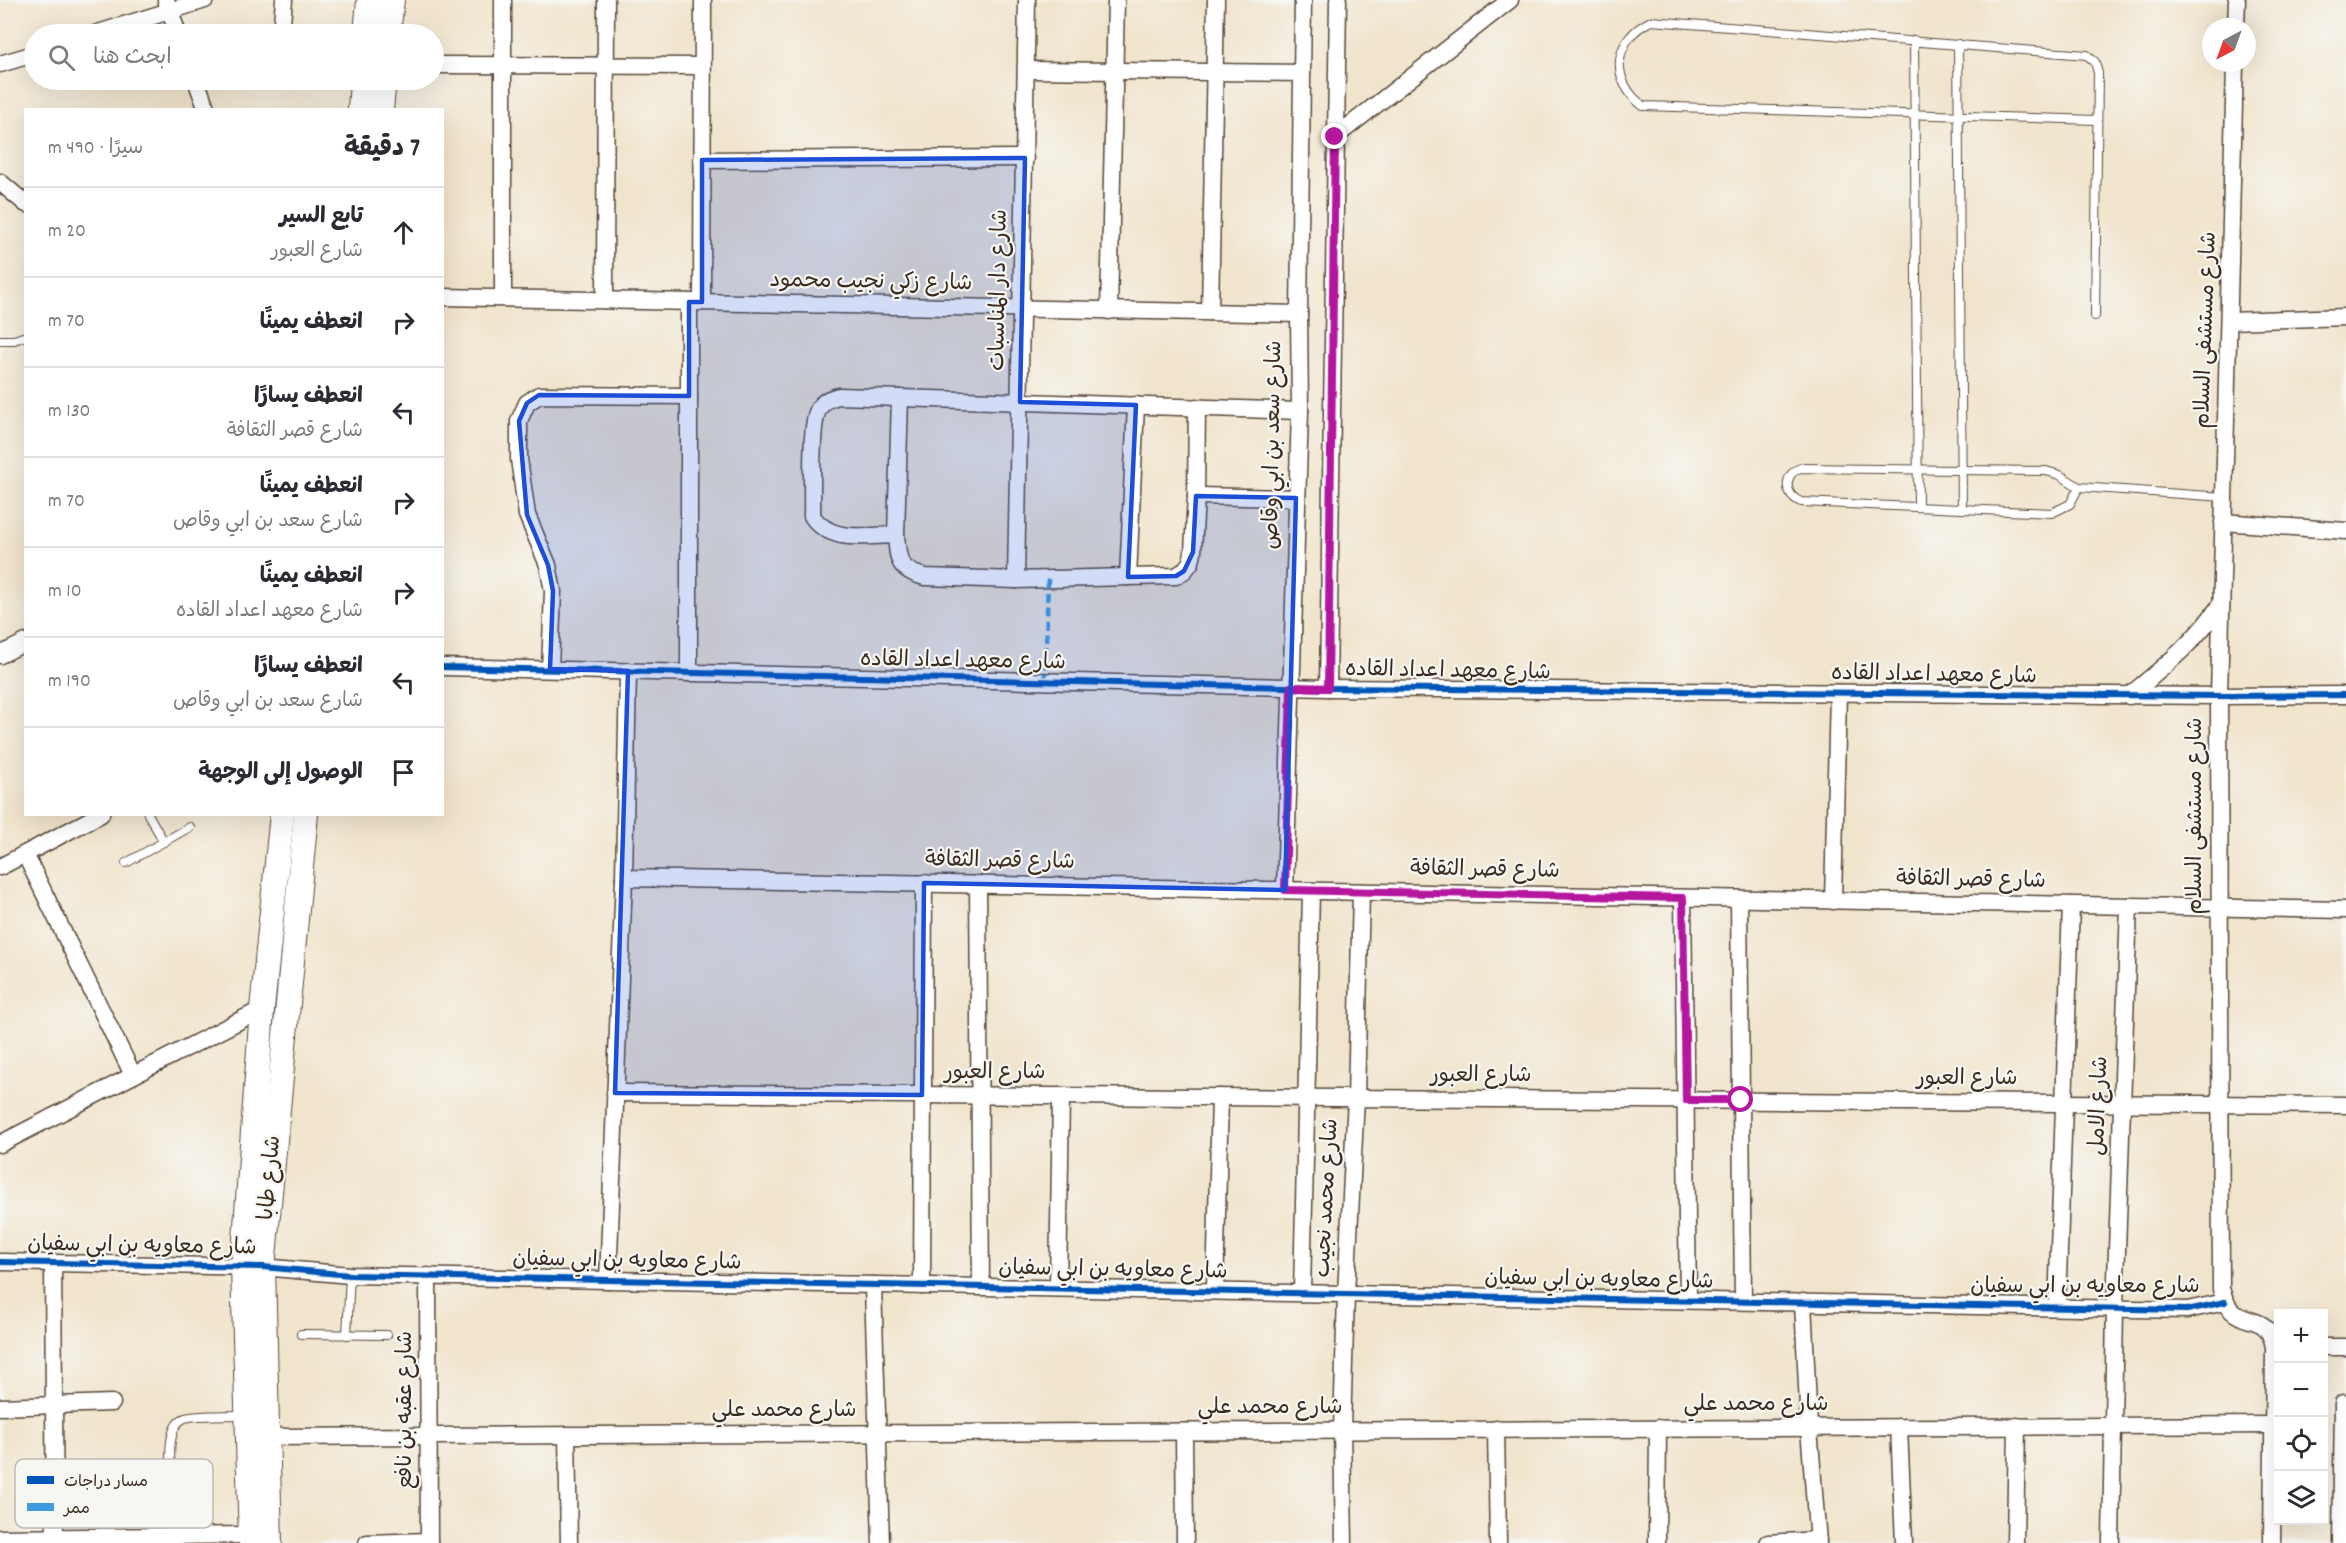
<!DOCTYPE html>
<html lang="ar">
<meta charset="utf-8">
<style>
:root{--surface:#fff;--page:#f7f7f7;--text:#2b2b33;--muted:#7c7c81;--line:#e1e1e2}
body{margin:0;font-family:Dekko,"Playpen Sans Arabic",sans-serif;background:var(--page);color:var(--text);direction:rtl}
.controls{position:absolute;right:18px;bottom:18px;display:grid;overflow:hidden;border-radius:0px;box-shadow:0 6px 24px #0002}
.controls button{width:54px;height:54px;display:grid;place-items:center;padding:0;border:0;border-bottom:2px solid var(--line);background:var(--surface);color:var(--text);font:30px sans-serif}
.compass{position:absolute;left:2202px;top:18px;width:54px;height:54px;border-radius:50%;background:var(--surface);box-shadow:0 6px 24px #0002;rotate:221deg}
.stop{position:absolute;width:18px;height:18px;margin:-14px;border:4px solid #b5179e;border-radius:50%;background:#fff}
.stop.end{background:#b5179e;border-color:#fff;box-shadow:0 2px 6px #0008}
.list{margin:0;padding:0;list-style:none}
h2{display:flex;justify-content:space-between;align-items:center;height:78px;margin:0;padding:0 24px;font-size:26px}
h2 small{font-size:20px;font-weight:400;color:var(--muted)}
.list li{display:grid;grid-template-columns:39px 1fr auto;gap:18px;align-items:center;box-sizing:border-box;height:90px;padding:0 24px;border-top:2px solid var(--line)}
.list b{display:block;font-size:22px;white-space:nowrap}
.list p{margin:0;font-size:20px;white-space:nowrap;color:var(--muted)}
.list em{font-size:20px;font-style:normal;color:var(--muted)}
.icon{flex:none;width:33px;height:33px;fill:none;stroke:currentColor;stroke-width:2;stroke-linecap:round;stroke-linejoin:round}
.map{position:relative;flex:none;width:2346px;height:1543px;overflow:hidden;direction:ltr}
.search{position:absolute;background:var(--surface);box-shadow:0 6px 24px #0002;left:24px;top:24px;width:420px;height:66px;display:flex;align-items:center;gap:15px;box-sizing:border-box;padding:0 21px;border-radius:33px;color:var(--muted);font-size:22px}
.panel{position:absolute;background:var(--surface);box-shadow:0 6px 24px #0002;left:24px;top:108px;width:420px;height:708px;border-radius:0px;direction:rtl}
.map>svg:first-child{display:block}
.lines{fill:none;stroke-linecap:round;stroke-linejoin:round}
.lane-casing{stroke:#564638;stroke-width:10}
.street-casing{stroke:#564638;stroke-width:19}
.secondary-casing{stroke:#564638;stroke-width:26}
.lane{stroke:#fff;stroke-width:8}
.street{stroke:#fff;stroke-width:16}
.secondary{stroke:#fff;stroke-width:24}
.quiet{stroke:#3f9ce0;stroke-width:4.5;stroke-dasharray:9 4.5;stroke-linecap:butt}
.cycleway-casing{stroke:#f6f6f2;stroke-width:10}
.cycleway{stroke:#0057b8;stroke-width:6}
.route{stroke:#b5179e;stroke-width:8}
.marked{fill:#1d4ed8;fill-opacity:0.2;stroke:#1d4ed8;stroke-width:4.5;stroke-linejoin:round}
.labels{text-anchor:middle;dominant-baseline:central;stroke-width:4.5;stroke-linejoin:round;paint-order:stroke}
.street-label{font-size:22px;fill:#3b2a1e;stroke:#f6f6f2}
.key{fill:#f6f6f2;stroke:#beb9b2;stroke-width:1.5}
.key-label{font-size:16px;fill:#3b2a1e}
</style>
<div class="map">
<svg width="2346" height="1543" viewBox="0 0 2346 1543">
<rect width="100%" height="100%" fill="#f6f6f2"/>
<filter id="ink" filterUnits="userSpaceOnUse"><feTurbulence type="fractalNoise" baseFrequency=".0167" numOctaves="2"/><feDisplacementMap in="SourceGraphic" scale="12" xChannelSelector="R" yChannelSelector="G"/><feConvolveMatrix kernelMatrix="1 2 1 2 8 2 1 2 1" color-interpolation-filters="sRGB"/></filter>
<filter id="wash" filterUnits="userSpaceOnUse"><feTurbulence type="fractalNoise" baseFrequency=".008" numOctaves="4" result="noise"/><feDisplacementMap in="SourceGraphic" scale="24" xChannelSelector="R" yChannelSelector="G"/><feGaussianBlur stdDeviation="1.35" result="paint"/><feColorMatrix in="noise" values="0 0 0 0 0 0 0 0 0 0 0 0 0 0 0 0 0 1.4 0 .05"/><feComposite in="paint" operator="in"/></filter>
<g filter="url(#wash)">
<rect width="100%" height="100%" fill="#f1e4cc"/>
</g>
<g filter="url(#ink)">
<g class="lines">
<!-- lane casing -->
<g class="lane-casing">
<g id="lane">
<polyline points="1914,40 1918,507"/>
<polyline points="1958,44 1962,509"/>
<path d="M2095 316 2098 73 2095 62 2087 55 1651 21C1613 39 1609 80 1643 106L2097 120"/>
<polyline points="0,340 14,340 26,336"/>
<path d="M2079 487 2070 504 2052 513 1801 502C1784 495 1783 475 1800 468L2046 471 2060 475 2079 487 2224 497"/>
<polyline points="148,814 164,842"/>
<polyline points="126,863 190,827"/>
<polyline points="301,1334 387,1335"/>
<polyline points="347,1335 350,1275"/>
<path d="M174 1498C172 1479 162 1426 185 1418 195 1415 233 1415 247 1415"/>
</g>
</g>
<!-- street casing -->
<g class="street-casing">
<g id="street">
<polyline points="166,0 178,34"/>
<polyline points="503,0 503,298"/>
<polyline points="2236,27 2237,0"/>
<polyline points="95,34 205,0"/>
<polyline points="281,34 284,0"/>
<path d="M2235 63 2219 696 2221 1289C2224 1297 2226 1305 2232 1311 2250 1327 2266 1313 2274 1346L2272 1543"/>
<polyline points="0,64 34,54"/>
<polyline points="434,65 702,66"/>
<polyline points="1026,70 1302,73"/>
<polyline points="196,80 207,110"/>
<polyline points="1335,137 1510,0"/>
<polyline points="702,160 1025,158"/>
<polyline points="0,182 26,204"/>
<polyline points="442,297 1299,314"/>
<polyline points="605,300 606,0"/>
<polyline points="702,302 703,0"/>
<polyline points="1109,311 1116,0"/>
<polyline points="1210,312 1216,0"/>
<polyline points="2230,321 2346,317"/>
<path d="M900 398 896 535C898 560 898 570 925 577L1016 580 1128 577 1136 405"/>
<polyline points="1196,496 1296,498"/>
<polyline points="2223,522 2346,531"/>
<path d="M896 535C866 535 831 544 812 516 813 493 809 424 819 408 824 400 831 398 839 396L900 398 1300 411"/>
<polyline points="1128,577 1176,576 1184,571 1191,562 1193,552 1196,496 1197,407"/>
<polyline points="1016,580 1027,0"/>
<polyline points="0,655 26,642"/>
<polyline points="442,667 1328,688 2219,696 2346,695"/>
<polyline points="550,669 553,591 548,565 527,515 519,459 519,421 527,403 539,395 689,396"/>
<polyline points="689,673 689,302"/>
<polyline points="1328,688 1338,0"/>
<path d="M2129 696C2166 665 2194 643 2221 604"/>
<polyline points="25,854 133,1075"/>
<polyline points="0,867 101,814"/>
<polyline points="624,878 2346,910"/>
<polyline points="978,884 981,1287"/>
<polyline points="1285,890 1300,411 1299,314 1303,0"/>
<polyline points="1683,898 1688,1300"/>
<polyline points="1739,899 1743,1301"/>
<polyline points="1833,901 1838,693"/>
<polyline points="615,1093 2346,1105"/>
<polyline points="0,1144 262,1009"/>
<polyline points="0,1262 263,1267 350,1275 2187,1310 2225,1302"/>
<polyline points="53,1263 55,1543"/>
<polyline points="428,1276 429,1543"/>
<polyline points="608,1280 624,878 628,671"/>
<polyline points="873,1285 881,1543"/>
<polyline points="922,1286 924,883"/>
<polyline points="1058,1288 1061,1096"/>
<polyline points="1215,1291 1220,1097"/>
<polyline points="1302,1293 1311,891"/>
<polyline points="1803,1302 1809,1428 1818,1543"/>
<polyline points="2057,1307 2071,905"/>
<polyline points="2324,1347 2346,1347"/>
<polyline points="0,1407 112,1403"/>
<polyline points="1899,1427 1904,1543"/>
<polyline points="1496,1429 1498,1543"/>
<polyline points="1184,1432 1185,1543"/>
<polyline points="567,1435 569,1543"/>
<polyline points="268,1437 2272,1425"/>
<polyline points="0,1538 250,1535"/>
<polyline points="367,1543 429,1541"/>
<polyline points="1344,1543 1342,1430 1346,1294 1356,1098 1361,892"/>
<polyline points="1657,1543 1658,1428"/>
<polyline points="1768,1543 1818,1540"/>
<polyline points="2015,1543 2017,1426"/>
<polyline points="2111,1543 2115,1308 2129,906"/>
<polyline points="2341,1543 2343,1403"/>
</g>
</g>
<!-- secondary casing -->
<g class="secondary-casing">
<g id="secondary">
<polyline points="366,34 369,0"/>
<polyline points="388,34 392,0"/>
<polyline points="360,110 362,80"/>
<polyline points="381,110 384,80"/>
<polyline points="251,1543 243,1267 262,1009 282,814"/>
<polyline points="270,1543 263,1267 306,814"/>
</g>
</g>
<!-- lane -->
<use href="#lane" class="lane"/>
<!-- street -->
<use href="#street" class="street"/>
<!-- secondary -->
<use href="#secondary" class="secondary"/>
<!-- quiet -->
<polyline class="quiet" points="1045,682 1048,579"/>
<!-- cycleway casing -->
<g class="cycleway-casing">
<g id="cycleway">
<polyline points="442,667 1328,688 2219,696 2346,695"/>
<polyline points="0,1262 263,1267 350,1275 2187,1310 2225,1302"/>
</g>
</g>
<!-- cycleway -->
<use href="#cycleway" class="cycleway"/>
</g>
</g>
<g class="lines" filter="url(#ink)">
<!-- route -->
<polyline class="route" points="1335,137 1328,688 1291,687 1285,890 1683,898 1686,1100 1741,1100"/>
</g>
<!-- marked area -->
<path class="marked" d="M1025 158 1020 402 1136 405 1128 577 1176 576 1184 571 1193 552 1196 496 1296 498 1285 890 924 883 922 1095 615 1093 628 671 550 669 553 591 548 565 527 515 519 421 527 403 539 395 689 396V302H702V160Z"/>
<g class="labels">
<!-- street labels -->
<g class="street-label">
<text transform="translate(871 283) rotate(1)">شارع زكي نجيب محمود</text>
<text transform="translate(1000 290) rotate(-89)">شارع دار المناسبات</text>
<text transform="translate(2207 330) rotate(-88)">شارع مستشفى السلام</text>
<text transform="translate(1274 445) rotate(-89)">شارع سعد بن ابي وقاص</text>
<text transform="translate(963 662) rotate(1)">شارع معهد اعداد القاده</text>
<text transform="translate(1448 672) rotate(1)">شارع معهد اعداد القاده</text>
<text transform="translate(1934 676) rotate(1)">شارع معهد اعداد القاده</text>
<text transform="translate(2196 816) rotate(-90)">شارع مستشفى السلام</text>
<text transform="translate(1000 862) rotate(1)">شارع قصر الثقافة</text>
<text transform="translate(1485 871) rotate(1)">شارع قصر الثقافة</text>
<text transform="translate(1971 881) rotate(1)">شارع قصر الثقافة</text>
<text x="995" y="1073">شارع العبور</text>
<text x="1481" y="1076">شارع العبور</text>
<text x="1967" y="1079">شارع العبور</text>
<text transform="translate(2100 1106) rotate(-88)">شارع الامل</text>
<text transform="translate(271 1178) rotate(-85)">شارع طابا</text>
<text transform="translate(1328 1198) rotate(-87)">شارع محمد نجيب</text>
<text transform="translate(142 1247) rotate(1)">شارع معاويه بن ابي سفيان</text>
<text transform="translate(627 1262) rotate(1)">شارع معاويه بن ابي سفيان</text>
<text transform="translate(1113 1271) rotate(1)">شارع معاويه بن ابي سفيان</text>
<text transform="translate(1599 1281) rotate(1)">شارع معاويه بن ابي سفيان</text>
<text x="2085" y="1287">شارع معاويه بن ابي سفيان</text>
<text x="1756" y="1405">شارع محمد علي</text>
<text x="1270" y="1408">شارع محمد علي</text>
<text transform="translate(406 1410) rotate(-90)">شارع عقبه بن نافع</text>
<text x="784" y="1411">شارع محمد علي</text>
</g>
</g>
<!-- legend -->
<rect x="15" y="1459" width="198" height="69" rx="9" class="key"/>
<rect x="27" y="1476" width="27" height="8" fill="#0057b8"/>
<rect x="27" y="1503" width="27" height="8" fill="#3f9ce0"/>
<g class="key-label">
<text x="64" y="1486">مسار دراجات</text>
<text x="64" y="1513">ممر</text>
</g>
</svg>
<div class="controls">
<button>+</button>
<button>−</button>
<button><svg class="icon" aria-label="locate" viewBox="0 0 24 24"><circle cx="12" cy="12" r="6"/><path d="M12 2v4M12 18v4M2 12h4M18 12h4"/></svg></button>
<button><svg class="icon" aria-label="layers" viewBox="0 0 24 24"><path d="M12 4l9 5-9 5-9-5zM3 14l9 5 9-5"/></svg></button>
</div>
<svg class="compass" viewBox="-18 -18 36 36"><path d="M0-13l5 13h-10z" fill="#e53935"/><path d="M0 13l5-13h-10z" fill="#7c7c81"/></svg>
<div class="stop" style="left:1741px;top:1100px"></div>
<div class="stop end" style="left:1335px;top:137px"></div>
<div class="search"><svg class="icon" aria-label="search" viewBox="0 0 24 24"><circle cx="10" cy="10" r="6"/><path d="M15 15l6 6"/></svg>ابحث هنا</div>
<section class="panel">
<h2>7 دقيقة<small>سيرًا · 490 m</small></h2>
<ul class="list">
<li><svg class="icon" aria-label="ahead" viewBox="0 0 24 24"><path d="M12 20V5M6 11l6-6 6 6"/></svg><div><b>تابع السير</b><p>شارع العبور</p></div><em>20 m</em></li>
<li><svg class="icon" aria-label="right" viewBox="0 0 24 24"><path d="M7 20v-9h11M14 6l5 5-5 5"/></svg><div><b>انعطف يمينًا</b></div><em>70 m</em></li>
<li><svg class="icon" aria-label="left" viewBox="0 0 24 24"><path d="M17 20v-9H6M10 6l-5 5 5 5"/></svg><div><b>انعطف يسارًا</b><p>شارع قصر الثقافة</p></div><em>130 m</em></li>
<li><svg class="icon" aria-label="right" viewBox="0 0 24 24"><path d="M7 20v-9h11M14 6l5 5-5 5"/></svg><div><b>انعطف يمينًا</b><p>شارع سعد بن ابي وقاص</p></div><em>70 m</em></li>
<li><svg class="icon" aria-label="right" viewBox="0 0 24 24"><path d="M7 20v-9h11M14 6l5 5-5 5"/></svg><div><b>انعطف يمينًا</b><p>شارع معهد اعداد القاده</p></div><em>10 m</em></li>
<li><svg class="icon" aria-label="left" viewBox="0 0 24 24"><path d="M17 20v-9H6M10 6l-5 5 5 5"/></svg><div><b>انعطف يسارًا</b><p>شارع سعد بن ابي وقاص</p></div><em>190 m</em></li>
<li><svg class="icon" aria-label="arrive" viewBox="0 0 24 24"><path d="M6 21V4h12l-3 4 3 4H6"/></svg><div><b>الوصول إلى الوجهة</b></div></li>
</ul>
</section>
</div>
